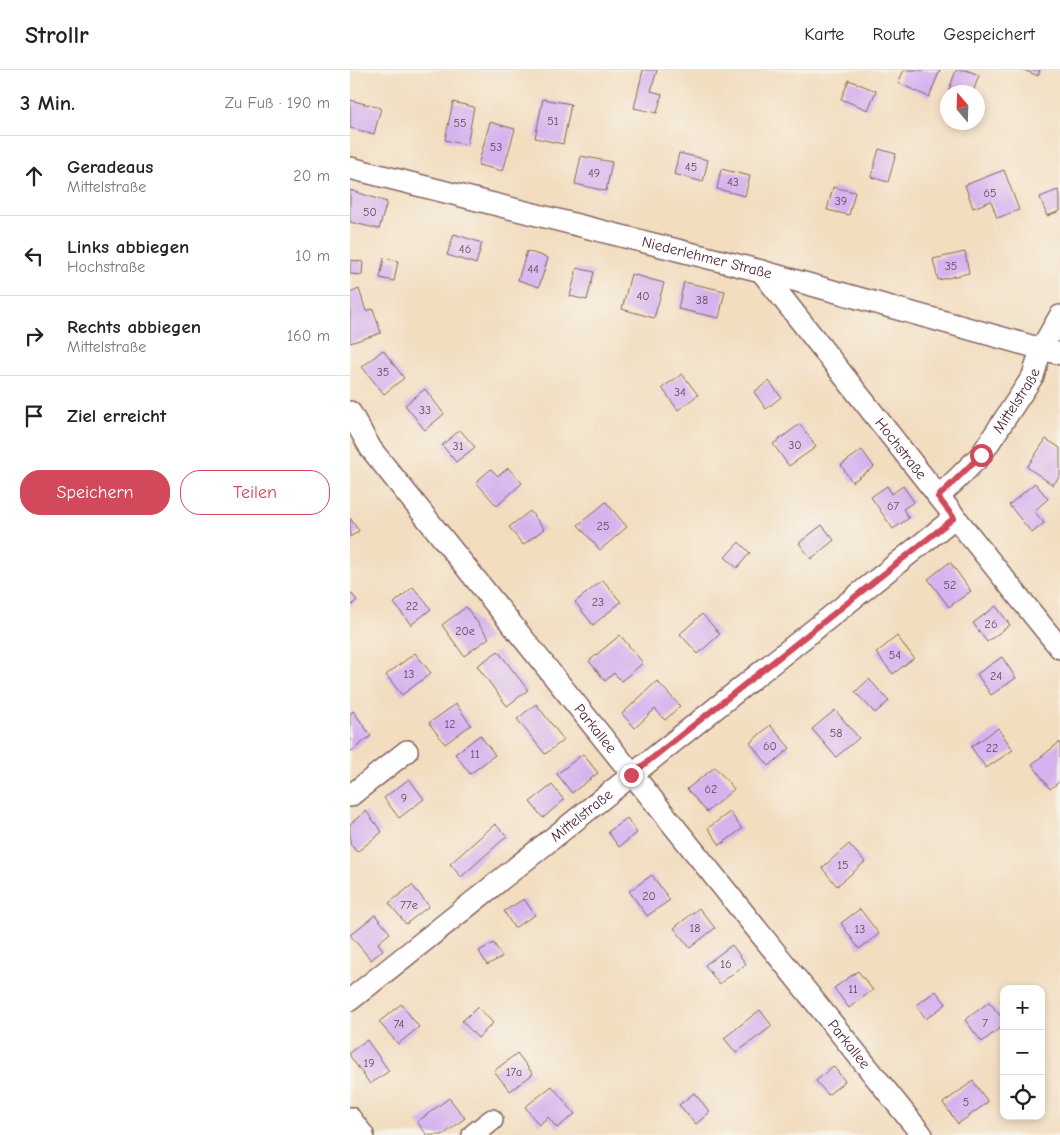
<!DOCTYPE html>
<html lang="de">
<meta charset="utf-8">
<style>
:root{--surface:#fff;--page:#f6f6f6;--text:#222;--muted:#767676;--line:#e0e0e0;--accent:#d1495b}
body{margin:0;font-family:"Comic Neue",sans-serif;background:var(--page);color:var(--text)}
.controls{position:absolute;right:15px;bottom:15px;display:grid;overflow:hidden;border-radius:10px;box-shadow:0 2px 8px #0003}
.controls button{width:45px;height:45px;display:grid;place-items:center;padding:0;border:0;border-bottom:1px solid var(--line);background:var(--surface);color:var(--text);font:25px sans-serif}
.compass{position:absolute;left:590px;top:15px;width:45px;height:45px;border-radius:50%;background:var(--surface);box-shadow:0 2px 8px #0003;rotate:341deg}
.stop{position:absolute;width:15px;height:15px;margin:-11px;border:4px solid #d1495b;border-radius:50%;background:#fff}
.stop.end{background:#d1495b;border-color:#fff;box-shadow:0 1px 5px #0008}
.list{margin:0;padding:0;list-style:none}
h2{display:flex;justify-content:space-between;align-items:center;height:65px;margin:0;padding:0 20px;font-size:21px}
h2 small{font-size:16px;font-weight:400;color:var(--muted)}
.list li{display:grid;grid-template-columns:32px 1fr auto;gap:15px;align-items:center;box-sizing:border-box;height:80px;padding:0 20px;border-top:1px solid var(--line)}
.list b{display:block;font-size:19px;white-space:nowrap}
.list p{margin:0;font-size:16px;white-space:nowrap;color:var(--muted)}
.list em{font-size:16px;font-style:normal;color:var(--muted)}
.actions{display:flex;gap:10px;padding:15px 20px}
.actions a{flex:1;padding:11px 0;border:1px solid var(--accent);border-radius:20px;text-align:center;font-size:18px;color:var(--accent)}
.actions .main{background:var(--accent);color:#fff}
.icon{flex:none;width:28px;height:28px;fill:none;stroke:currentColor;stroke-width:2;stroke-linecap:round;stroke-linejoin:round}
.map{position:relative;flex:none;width:710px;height:1065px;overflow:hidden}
header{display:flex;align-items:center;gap:30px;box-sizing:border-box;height:70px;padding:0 25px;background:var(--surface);border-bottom:1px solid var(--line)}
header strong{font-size:24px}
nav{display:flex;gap:28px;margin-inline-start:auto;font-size:18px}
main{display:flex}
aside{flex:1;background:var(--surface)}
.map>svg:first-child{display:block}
.building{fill:#d4b3ee}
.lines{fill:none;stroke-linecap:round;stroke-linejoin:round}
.minor-casing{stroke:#85625f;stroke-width:24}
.minor{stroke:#fff;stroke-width:21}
.route{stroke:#d1495b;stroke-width:6}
.labels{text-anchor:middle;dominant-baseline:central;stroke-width:5;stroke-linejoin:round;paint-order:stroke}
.number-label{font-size:12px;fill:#6c445c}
.street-label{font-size:15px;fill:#4a1f2b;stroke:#f7f3e8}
</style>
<header>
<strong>Strollr</strong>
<nav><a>Karte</a><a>Route</a><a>Gespeichert</a></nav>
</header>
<main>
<aside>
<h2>3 Min.<small>Zu Fuß · 190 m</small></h2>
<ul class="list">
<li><svg class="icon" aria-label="ahead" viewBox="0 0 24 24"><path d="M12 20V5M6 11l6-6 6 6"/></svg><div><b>Geradeaus</b><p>Mittelstraße</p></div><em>20 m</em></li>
<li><svg class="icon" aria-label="left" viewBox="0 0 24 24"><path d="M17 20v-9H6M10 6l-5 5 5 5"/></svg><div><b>Links abbiegen</b><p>Hochstraße</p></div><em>10 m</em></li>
<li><svg class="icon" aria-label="right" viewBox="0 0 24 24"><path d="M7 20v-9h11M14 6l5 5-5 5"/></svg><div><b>Rechts abbiegen</b><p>Mittelstraße</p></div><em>160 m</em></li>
<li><svg class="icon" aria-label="arrive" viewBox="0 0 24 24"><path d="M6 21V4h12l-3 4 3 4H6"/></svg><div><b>Ziel erreicht</b></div></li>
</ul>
<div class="actions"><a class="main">Speichern</a><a>Teilen</a></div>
</aside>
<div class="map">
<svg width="710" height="1065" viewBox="0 0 710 1065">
<rect width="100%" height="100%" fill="#f7f3e8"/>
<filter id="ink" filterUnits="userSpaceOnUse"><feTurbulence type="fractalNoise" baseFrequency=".02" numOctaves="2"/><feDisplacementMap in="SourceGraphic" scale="10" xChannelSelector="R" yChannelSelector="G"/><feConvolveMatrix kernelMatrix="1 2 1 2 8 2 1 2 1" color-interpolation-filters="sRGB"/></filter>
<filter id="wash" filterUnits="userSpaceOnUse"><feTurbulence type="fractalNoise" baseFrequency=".0096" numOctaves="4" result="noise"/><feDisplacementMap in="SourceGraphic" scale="20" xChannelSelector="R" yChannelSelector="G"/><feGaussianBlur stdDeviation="1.12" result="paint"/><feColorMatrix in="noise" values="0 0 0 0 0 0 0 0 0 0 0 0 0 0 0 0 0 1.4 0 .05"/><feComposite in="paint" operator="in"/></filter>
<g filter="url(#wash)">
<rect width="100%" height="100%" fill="#f2ddbf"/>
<g id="blocks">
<!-- building -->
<g class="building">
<polygon points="293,0 307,0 301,21 312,24 307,43 284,38"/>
<polygon points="554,0 590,0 579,27 548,13"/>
<polygon points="606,0 616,0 629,5 623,22 606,22 599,20"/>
<polygon points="674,0 690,0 688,6"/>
<polygon points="499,10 526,21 518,40 491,29"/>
<polygon points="193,29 221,34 213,74 185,68"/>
<polygon points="0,30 31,38 24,64 0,58"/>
<polygon points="103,32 124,37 117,75 95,70"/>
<polygon points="140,52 165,59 153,101 128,95"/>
<polygon points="529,79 546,84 538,112 521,107"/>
<polygon points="329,83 358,90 353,112 324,104"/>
<polygon points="231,86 262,92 256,121 225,114"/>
<polygon points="371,99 400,106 395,126 367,119"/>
<polygon points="654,100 669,140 647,148 641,131 623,138 615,115"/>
<polygon points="483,117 505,122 499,145 477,140"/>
<polygon points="0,120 37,132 29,159 0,152"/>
<polygon points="708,120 710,125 710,141 697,146 690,127"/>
<polygon points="104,164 132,173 126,194 97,185"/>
<polygon points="177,181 198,188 189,217 168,210"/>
<polygon points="615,182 619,203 588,210 583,189"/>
<polygon points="34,188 48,191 44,211 30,208"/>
<polygon points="0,190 13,192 12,205 0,204"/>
<polygon points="227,198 244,202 237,230 220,226"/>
<polygon points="281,204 314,213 304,248 272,239"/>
<polygon points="334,212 375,221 369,248 328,239"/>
<polygon points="9,219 16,241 23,239 31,263 0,273 0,223"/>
<polygon points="33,280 54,308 34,324 12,297"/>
<polygon points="332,304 348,325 328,340 312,318"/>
<polygon points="419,311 431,327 416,339 404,322"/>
<polygon points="75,319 94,344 75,360 55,335"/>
<polygon points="450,354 466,377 439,396 423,374"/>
<polygon points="110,360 125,377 106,392 92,375"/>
<polygon points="696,369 710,378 710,406 703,415 677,397"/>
<polygon points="512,380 524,397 502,412 491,395"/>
<polygon points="158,398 172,413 147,436 126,412 141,399 148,406"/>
<polygon points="685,413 698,429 684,441 694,453 682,463 659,435"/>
<polygon points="537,416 542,424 553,416 564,432 553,439 559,448 543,459 521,427"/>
<polygon points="256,432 277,457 250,480 228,455"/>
<polygon points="180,441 194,459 173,475 159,457"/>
<polygon points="0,448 9,461 0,467"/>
<polygon points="472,455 484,470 461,489 449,473"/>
<polygon points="389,472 400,483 387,498 375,487"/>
<polygon points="600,492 621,521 599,537 578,509"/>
<polygon points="253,510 271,532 243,555 225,532"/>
<polygon points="63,517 81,539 61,555 44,533"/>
<polygon points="0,522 7,530 0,537"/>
<polygon points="646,536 660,555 637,572 623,553"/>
<polygon points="116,537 139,568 114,586 92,555"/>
<polygon points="352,544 370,564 348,584 330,564"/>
<polygon points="270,565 293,593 271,611 264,603 255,611 239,591"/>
<polygon points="547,566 564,588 543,604 526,583"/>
<polygon points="148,581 178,620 157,636 127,596"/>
<polygon points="65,583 81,603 52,625 36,605"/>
<polygon points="652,587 666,608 641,625 627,604"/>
<polygon points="519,609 539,631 525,643 505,622"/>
<polygon points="307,611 330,636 315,650 305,639 285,658 272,644"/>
<polygon points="106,634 121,655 95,674 79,653"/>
<polygon points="186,634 214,670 195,684 167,649"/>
<polygon points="485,640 509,668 486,687 462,659"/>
<polygon points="3,641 21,666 0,682 0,644"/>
<polygon points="420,655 440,678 419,696 400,673"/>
<polygon points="648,658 663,680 636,698 621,677"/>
<polygon points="130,665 145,685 120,704 105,684"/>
<polygon points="710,672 710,711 700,719 682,694"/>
<polygon points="233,684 248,703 222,723 207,704"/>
<polygon points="365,697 384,719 357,742 337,719"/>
<polygon points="59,709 74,729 49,748 34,728"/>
<polygon points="202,715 214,730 193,748 180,732"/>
<polygon points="16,741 32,762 7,782 0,774 0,754"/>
<polygon points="380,742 392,759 370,775 358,758"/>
<polygon points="277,748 287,763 269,777 258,762"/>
<polygon points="145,754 157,766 111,807 100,794"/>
<polygon points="499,774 515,792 487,816 472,798"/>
<polygon points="302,805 320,830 297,846 279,821"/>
<polygon points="62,815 79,836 56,854 39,833"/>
<polygon points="174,829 185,845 164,858 154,841"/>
<polygon points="349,838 365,858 340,878 324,858"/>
<polygon points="510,839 529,864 509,879 491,853"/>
<polygon points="25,845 40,863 28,873 33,880 21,890 0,865"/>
<polygon points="144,873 152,887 137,895 129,881"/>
<polygon points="382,875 396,894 369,914 355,895"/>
<polygon points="508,901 523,920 499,938 484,918"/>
<polygon points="586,921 596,934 576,949 566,935"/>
<polygon points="639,932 654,950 654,955 632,972 615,950"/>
<polygon points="51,934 69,957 48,974 29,952"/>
<polygon points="128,937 143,953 128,968 112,951"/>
<polygon points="410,940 422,956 386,983 374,968"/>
<polygon points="17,970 39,1001 20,1014 0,986 0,982"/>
<polygon points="167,983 183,1004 160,1021 144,1001"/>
<polygon points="483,996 495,1011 478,1025 466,1011"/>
<polygon points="623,1011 638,1032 608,1054 593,1033"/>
<polygon points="202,1016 225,1044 207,1058 198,1047 189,1055 175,1037"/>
<polygon points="344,1023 360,1042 346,1054 329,1035"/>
<polygon points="99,1028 115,1048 93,1065 77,1065 67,1052"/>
</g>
</g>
</g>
<g filter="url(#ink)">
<use href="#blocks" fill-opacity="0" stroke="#85625f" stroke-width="1"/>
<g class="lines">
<!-- minor casing -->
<g class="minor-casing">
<g id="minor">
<path id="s1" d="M0 98 411 201 710 284"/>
<path id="s2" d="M411 201C511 327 609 454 710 578"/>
<path id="s3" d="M0 342 21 379 572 1065"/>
<path id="s4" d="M588 427 606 410 631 385 683 306 691 279 710 246"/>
<polyline points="0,726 57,681"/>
<path id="s5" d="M0 930 604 448"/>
<polyline points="0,1048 13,1065"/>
<polyline points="123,1065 142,1050"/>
</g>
</g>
<!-- minor -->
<use href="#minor" class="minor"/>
</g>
</g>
<g class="lines" filter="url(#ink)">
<!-- route -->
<polyline class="route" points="281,705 604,448 588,427 631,385"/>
</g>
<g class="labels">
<!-- number labels -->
<g class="number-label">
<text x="203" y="51">51</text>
<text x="110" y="53">55</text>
<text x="146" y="77">53</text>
<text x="341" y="97">45</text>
<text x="244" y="103">49</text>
<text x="383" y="112">43</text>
<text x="640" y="123">65</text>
<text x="491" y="131">39</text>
<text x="20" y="142">50</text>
<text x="115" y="179">46</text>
<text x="601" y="196">35</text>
<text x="183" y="199">44</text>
<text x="293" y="226">40</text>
<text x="352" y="230">38</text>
<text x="33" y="302">35</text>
<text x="330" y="322">34</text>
<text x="75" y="340">33</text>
<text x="445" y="375">30</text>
<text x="108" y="376">31</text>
<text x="543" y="436">67</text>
<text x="253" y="456">25</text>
<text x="600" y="515">52</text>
<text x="248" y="532">23</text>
<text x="62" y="536">22</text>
<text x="641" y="554">26</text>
<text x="115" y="561">20e</text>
<text x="545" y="585">54</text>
<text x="59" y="604">13</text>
<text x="646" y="606">24</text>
<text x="100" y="654">12</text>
<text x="486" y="663">58</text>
<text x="420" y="676">60</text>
<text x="642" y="678">22</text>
<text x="125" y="684">11</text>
<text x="361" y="719">62</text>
<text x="54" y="728">9</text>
<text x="493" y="795">15</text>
<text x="299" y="826">20</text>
<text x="59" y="835">77e</text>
<text x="345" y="858">18</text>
<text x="510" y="859">13</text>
<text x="376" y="894">16</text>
<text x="503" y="919">11</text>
<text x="635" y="953">7</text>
<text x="49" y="954">74</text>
<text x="19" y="993">19</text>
<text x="164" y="1002">17a</text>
<text x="616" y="1032">5</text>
</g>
<!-- street labels -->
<g class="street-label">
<text stroke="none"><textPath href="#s1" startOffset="368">Niederlehmer Straße</textPath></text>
<text stroke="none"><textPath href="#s4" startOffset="125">Mittelstraße</textPath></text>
<text stroke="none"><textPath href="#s2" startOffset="226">Hochstraße</textPath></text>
<text stroke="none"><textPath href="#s3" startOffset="401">Parkallee</textPath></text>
<text stroke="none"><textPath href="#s5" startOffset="296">Mittelstraße</textPath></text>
<text stroke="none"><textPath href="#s3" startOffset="806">Parkallee</textPath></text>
</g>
</g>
</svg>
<div class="controls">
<button>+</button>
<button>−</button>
<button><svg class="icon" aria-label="locate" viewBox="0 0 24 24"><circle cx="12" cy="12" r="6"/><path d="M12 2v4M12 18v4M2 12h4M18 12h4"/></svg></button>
</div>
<svg class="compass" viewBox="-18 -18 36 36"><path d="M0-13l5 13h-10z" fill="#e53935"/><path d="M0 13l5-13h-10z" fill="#767676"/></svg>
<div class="stop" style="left:631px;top:385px"></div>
<div class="stop end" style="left:281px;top:705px"></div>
</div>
</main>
